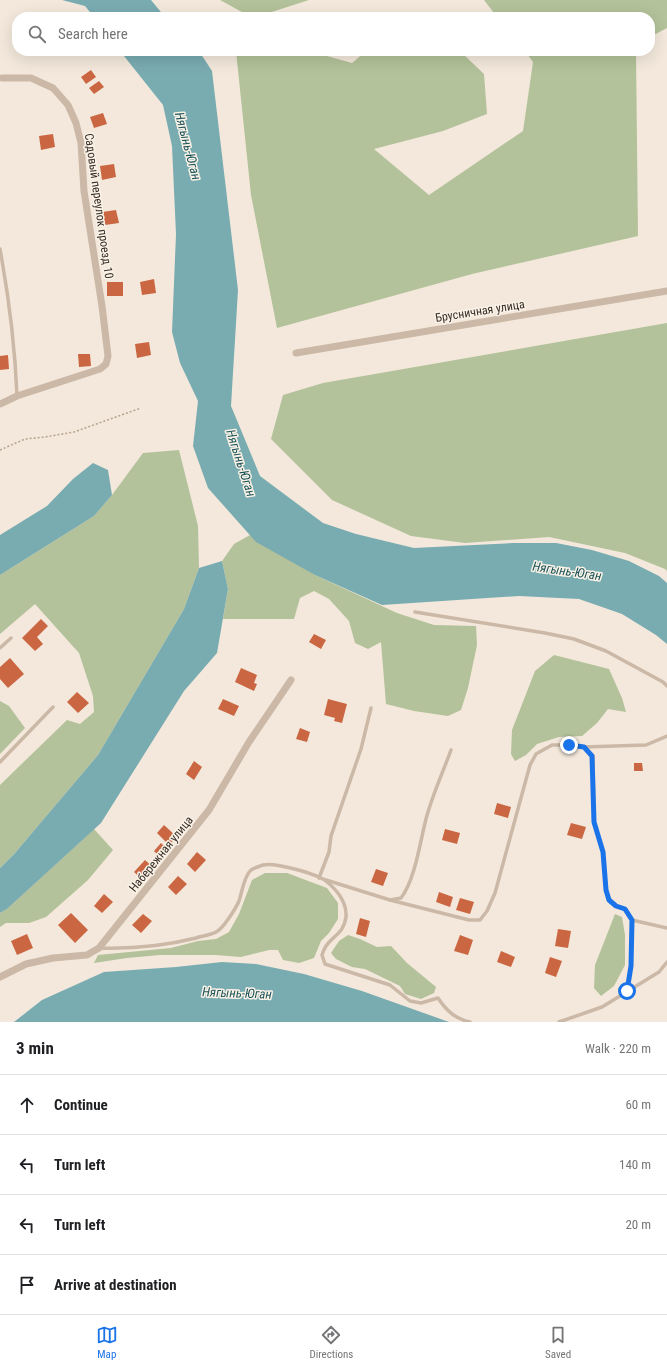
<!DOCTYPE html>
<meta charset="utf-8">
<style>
:root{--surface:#fff;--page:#f2f2f2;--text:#202124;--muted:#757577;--line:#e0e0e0;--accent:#1a73e8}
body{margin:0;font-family:"Roboto Condensed",sans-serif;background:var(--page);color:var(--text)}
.stop{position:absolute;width:12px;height:12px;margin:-9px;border:3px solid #1a73e8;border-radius:50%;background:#fff}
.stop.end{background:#1a73e8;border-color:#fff;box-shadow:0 1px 4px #0008}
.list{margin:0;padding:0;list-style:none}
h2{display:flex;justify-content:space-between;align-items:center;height:52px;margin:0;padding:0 16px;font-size:17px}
h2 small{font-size:13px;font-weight:400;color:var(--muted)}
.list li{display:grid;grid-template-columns:26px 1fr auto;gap:12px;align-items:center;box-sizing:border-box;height:60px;padding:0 16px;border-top:1px solid var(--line)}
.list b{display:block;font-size:15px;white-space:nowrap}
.list em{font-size:13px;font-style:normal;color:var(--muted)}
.icon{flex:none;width:22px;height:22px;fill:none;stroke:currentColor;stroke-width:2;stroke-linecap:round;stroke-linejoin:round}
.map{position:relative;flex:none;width:667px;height:1022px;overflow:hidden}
.search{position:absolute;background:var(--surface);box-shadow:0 4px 16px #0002;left:12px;right:12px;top:12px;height:44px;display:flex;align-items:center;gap:10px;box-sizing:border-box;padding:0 14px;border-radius:16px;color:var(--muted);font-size:15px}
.sheet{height:292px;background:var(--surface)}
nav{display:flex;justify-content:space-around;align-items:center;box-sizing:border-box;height:56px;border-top:1px solid var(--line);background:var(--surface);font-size:11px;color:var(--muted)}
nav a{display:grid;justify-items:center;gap:2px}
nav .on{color:var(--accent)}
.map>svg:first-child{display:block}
.green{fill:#b3c29a}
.water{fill:#79acb1}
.building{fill:#ca6742}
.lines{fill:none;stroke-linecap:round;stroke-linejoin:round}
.path{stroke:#b7a290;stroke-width:1.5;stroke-dasharray:2 2;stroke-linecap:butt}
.service{stroke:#cbb8a6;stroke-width:3.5}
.minor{stroke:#cbb8a6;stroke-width:7}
.route{stroke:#1a73e8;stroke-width:5}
.labels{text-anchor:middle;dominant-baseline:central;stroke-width:3;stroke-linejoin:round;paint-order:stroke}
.street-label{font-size:12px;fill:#372d27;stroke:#faf2e7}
.water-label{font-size:13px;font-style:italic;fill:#1c545a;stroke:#faf2e7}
</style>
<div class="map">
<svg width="667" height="1022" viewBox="0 0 667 1022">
<rect width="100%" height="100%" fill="#f3e8db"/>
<!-- green -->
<g class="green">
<polygon points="220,0 309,0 256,17 251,17"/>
<polygon points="484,0 667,0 667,28 650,37 650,17 497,17"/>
<polygon points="236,51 309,51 352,63 366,51 460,51 484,74 487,114 443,131 374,149 429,195 523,131 533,62 525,51 636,51 638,236 472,274 277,328 251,195"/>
<polygon points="667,323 667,571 665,569 625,553 549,537 465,543 411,536 332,500 271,439 283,395 323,383"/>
<polygon points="179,450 198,526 199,568 184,609 98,755 15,853 0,868 0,785 67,720 80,724 94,712 93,696 79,653 35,604 0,634 0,575 94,516 112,495 143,453"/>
<polygon points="250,535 315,575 397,613 434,625 476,626 477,645 468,688 461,710 448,716 414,711 386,704 381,642 368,649 355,643 349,621 329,599 314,591 300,598 294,619 223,619 228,589 222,561 234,544"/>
<polygon points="554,655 609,669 622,698 626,712 608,709 597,723 582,736 559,737 537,744 526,755 515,761 511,754 512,730 535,671"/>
<polygon points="0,701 9,706 25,728 0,754"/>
<polygon points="94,829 113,850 88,880 46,917 29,923 6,923 0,927 0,913 7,909"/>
<polygon points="265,873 287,873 327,888 338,903 338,919 329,933 321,941 314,958 299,963 283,960 278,950 269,950 241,957 215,955 160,955 127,958 94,963 98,955 171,948 198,941 216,939 229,932 239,914 252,880"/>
<polygon points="615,914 622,917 625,935 625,965 614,986 601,996 594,988 595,965"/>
<polygon points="348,935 360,939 377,947 391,946 407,963 436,987 434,993 421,999 405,994 400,986 365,969 352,967 336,959 331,953 339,941"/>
</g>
<!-- water -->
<g class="water">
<polygon points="62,0 151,0 165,17 94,17 85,6"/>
<polygon points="120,51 199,51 212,71 238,290 231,406 260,476 323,523 356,534 414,548 513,543 556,543 592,550 629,561 659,576 667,583 667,644 656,635 622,614 579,599 519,596 382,605 315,575 256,542 208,488 193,446 198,401 180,363 172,332 176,234 172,146 163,105"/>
<polygon points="93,463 108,470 112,495 94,516 0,575 0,535 47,506 73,479"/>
<polygon points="222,561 228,589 217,653 184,691 101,823 7,909 0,913 0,868 15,853 98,755 184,609 199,568"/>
<polygon points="222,962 256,964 304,974 362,991 449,1022 14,1022 42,1000 104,972 176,967"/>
</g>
<!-- building -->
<g class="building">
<polygon points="91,70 96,77 86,84 81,77"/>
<polygon points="99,81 104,87 94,94 89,88"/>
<polygon points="103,113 107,124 94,128 90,117"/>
<polygon points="53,134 55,147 41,150 39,136"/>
<polygon points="114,164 116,177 102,180 100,166"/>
<polygon points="116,210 119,223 105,225 102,212"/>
<polygon points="154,279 156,293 142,295 140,282"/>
<rect x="107" y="282" width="16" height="14"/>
<polygon points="149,342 151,355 137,358 135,344"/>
<polygon points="78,354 90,354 91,366 79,367"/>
<polygon points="8,355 9,369 0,370 0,356"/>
<polygon points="41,619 48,626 37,637 43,644 35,651 22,638"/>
<polygon points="314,634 326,640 321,649 309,642"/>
<polygon points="10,658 24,674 8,688 0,679 0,667"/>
<polygon points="241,668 257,675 254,683 257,684 254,691 235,682"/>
<polygon points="77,692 89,703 78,713 67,702"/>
<polygon points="223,699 239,706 234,716 218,709"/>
<polygon points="328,699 347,704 342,723 334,721 335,718 324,715"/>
<polygon points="300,728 310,732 307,742 296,739"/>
<polygon points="194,761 202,767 194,780 186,774"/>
<polygon points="634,763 642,763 643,771 634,771"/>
<polygon points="497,803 511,807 508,818 494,814"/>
<polygon points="571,823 586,827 582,839 567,835"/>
<polygon points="164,825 177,837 169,845 157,833"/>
<polygon points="445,829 460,833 457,844 442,840"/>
<polygon points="161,843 169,851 162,859 154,851"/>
<polygon points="197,852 206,860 195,872 187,864"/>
<polygon points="145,860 154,868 143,880 134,872"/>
<polygon points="376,869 388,873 383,886 371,882"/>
<polygon points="178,876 187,884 176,895 168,887"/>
<polygon points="439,892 453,897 450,907 436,902"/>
<polygon points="104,894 113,902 102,913 94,906"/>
<polygon points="460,898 474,902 470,914 456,910"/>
<polygon points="71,913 88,930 75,943 58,925"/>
<polygon points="143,914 152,921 141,933 132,925"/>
<polygon points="360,918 370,921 366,937 356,934"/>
<polygon points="558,929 571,931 568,948 555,946"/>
<polygon points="27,934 33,948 17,955 11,941"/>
<polygon points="460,935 473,940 468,955 454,951"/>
<polygon points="501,951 515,957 511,967 497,962"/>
<polygon points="550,957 562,961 556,977 545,973"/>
</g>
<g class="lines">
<!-- path -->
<polyline class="path" points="0,450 25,439 45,437 74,432 141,408"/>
<!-- service -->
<g class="service">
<path d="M0 249C9 298 15 346 17 396"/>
<polyline points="415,612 545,633 574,639 606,651 663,682 667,686"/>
<polyline points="0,648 11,638"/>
<polyline points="583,747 646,745 667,736"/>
<polyline points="0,762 53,707"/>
<polyline points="319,878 329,852 331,836 361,749 371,708"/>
<path d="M326 880 390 900 401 898C415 880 420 842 426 819 432 796 443 772 451 750"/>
<polyline points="390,900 469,920 480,920 487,911 495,893 530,765 536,754 552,745 569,745 583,747 593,756 594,822 603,852 606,890 609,900 616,906 625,909 632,920 631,966 627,991"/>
<polyline points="632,920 667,928"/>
<path d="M99 948C132 949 164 946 196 938 202 936 211 935 216 932 223 929 236 908 239 901 242 892 244 876 251 870 254 868 260 866 263 865 275 862 317 874 326 881 337 890 347 903 346 917 344 933 334 935 326 946 324 949 323 952 322 955L325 964 390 985 410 1001 421 1003 438 998C446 1010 455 1019 470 1022"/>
<polyline points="559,1022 602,1007 659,972 667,962"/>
</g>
<!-- minor -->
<g class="minor">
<polyline points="296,353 667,291"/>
<polyline points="0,404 17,396 100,369 106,364 108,356 102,306 84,191 81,143 76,123 68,105 53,88 31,78 2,78"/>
<polyline points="0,977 26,964 53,958 87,955 99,948 209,810 249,742 291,680"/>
</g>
</g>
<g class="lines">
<!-- route -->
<polyline class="route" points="569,745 584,747 592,756 594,822 603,852 606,890 609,900 616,906 625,909 632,920 631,966 627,991"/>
</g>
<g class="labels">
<!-- street labels -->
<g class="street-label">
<text transform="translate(99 206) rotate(82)">Садовый переулок проезд 10</text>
<text transform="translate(480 311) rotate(-9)">Брусничная улица</text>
<text transform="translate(161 854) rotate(-51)">Набережная улица</text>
</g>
<!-- water labels -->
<g class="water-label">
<text transform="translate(188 146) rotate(75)">Нягынь-Юган</text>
<text transform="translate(241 463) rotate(72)">Нягынь-Юган</text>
<text transform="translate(567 571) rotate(8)">Нягынь-Юган</text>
<text transform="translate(237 993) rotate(2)">Нягынь-Юган</text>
</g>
</g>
</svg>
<div class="stop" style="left:627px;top:991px"></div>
<div class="stop end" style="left:569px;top:745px"></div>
<div class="search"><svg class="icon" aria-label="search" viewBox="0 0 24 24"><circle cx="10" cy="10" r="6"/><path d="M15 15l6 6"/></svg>Search here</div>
</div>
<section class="sheet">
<h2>3 min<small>Walk · 220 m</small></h2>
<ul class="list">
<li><svg class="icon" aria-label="ahead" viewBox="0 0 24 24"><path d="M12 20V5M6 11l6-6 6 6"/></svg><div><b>Continue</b></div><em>60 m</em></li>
<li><svg class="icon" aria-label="left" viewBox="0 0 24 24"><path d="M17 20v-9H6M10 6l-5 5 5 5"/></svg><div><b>Turn left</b></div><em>140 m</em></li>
<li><svg class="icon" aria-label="left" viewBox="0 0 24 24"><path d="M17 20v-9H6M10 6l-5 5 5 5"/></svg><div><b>Turn left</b></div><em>20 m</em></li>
<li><svg class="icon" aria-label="arrive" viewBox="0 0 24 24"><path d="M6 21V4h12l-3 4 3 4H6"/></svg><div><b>Arrive at destination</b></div></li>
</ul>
</section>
<nav>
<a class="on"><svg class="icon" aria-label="map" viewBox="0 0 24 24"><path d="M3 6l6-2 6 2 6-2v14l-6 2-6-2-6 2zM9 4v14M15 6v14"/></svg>Map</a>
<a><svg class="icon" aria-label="directions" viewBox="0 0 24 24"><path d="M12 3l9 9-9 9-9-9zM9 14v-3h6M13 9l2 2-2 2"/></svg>Directions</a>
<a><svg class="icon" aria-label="saved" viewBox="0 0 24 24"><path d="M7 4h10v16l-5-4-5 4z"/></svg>Saved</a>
</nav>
